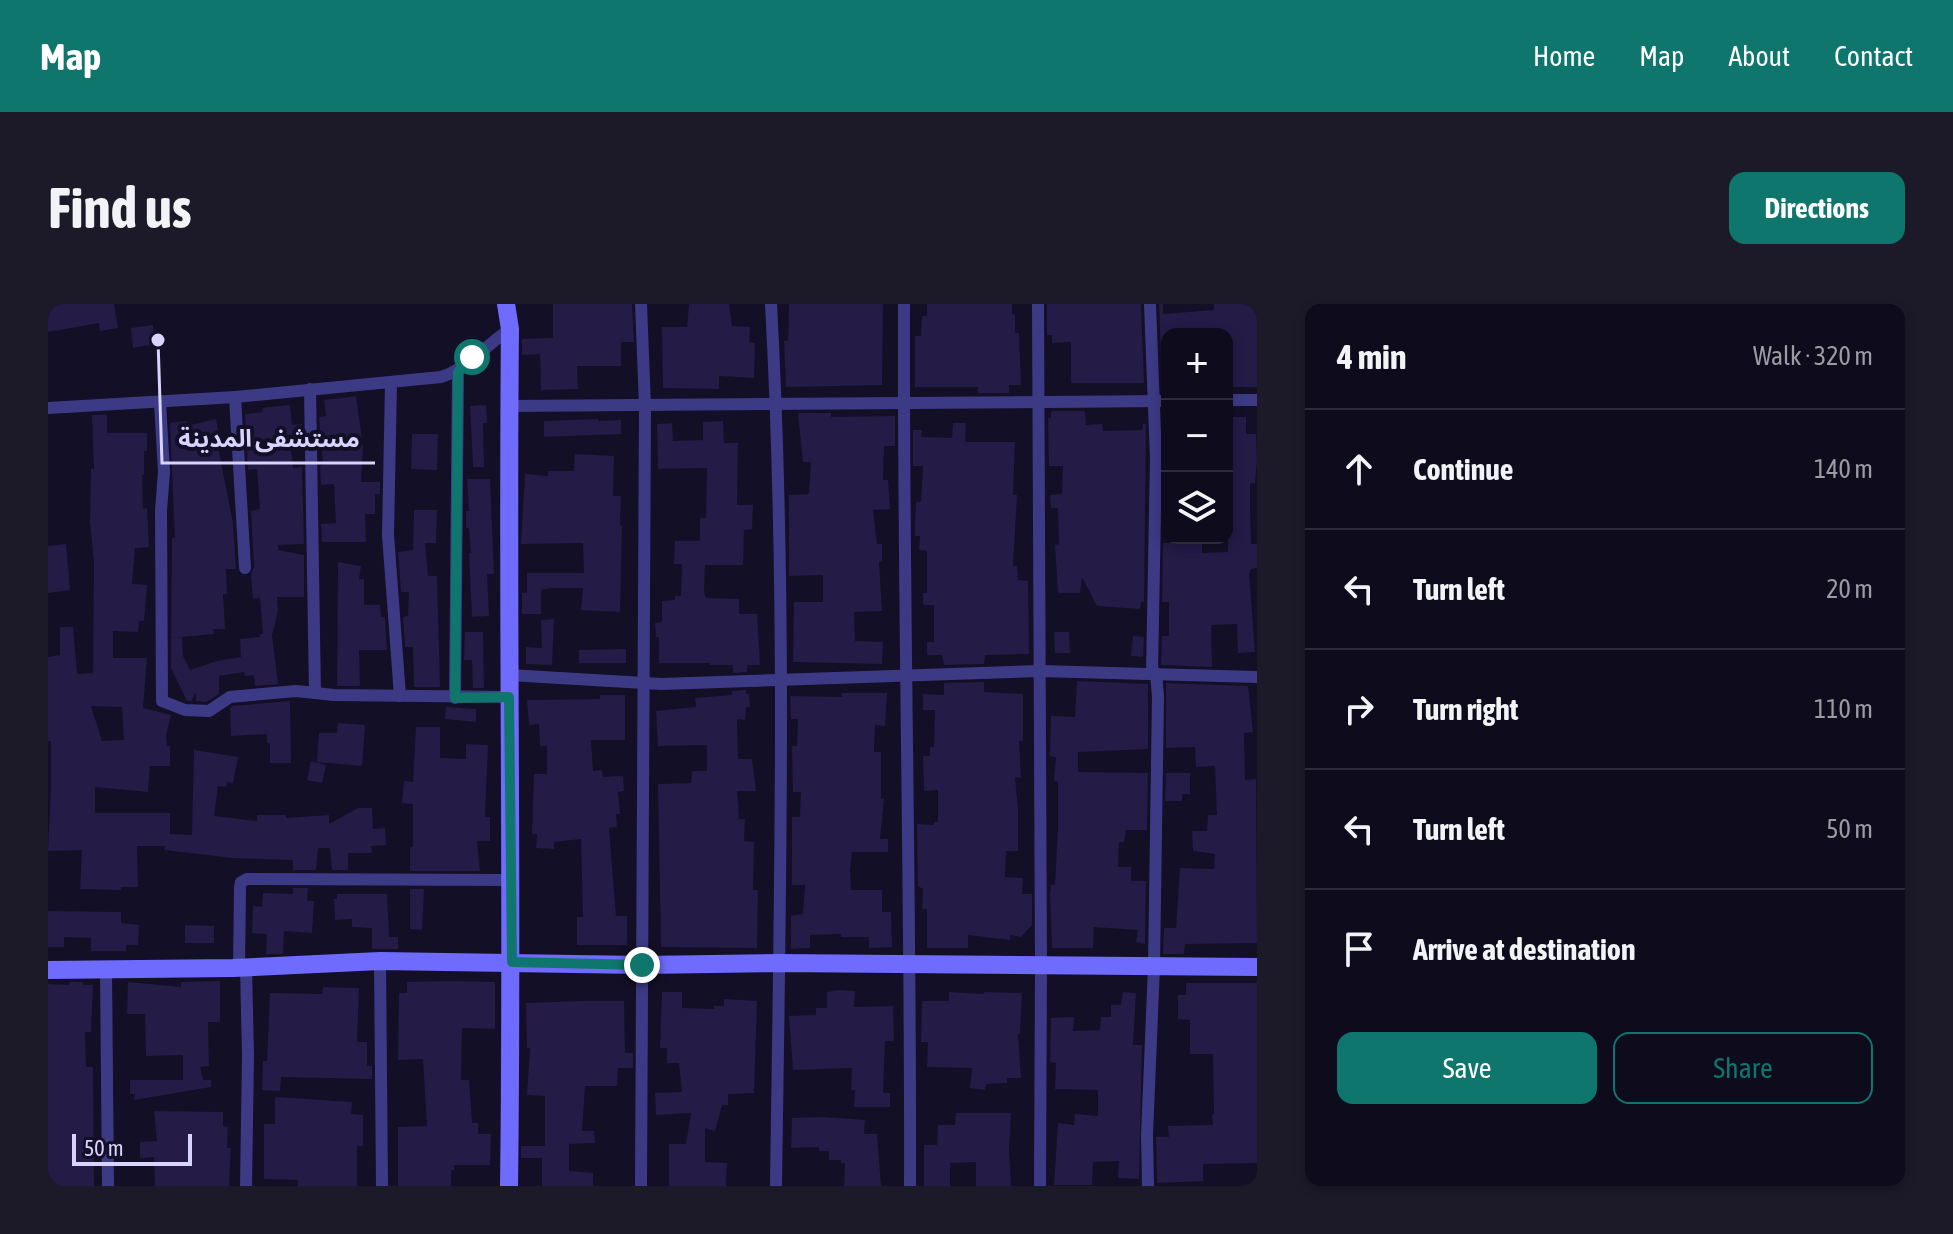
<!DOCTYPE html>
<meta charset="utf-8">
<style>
:root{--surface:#0e0b1c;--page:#1c1929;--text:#f1f3f6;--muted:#9b9ba3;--line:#2e2b3b;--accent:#0f766e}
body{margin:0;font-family:"Asap Condensed","Noto Sans Arabic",sans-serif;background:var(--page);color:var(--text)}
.controls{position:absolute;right:24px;top:24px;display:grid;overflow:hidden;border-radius:16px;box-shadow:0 4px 12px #0003}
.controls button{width:72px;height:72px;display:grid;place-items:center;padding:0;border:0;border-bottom:2px solid var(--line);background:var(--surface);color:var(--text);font:40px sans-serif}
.scale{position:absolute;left:24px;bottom:20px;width:120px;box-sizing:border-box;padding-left:8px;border:4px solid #d9d4ff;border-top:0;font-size:22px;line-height:28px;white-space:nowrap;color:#d9d4ff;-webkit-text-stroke:6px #130f26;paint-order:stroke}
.stop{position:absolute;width:24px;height:24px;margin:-18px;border:6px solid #0f766e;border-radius:50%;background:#fff}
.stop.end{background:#0f766e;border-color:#fff;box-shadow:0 2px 8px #0008}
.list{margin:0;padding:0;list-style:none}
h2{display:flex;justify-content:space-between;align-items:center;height:104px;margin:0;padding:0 32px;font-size:34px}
h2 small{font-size:26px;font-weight:400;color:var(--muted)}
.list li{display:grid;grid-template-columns:52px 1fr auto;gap:24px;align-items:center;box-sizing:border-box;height:120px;padding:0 32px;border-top:2px solid var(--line)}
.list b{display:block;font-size:30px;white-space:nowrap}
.list em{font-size:26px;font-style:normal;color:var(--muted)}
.actions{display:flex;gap:16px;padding:24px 32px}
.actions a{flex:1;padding:18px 0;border:2px solid var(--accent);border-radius:16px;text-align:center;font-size:28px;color:var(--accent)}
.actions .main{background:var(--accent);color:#fff}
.icon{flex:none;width:44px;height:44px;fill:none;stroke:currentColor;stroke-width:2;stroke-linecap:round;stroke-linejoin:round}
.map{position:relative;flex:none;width:1209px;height:882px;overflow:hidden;border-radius:16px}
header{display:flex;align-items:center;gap:48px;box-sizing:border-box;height:112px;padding:0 40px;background:var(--accent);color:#fff}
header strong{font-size:38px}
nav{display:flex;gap:44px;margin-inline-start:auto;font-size:28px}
.intro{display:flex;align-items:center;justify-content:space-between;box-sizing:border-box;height:192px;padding:0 48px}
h1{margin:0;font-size:56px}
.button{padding:20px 36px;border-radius:16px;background:var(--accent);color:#fff;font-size:28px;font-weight:700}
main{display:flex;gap:48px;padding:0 48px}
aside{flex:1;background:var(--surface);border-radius:16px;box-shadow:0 4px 12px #0003}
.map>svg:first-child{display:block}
.building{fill:#241b47;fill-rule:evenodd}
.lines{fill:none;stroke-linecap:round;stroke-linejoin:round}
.street{stroke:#3d3a85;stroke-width:12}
.secondary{stroke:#6f6bff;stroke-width:18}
.route{stroke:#0f766e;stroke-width:10}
.leader{fill:none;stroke:#d9d4ff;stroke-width:3}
.callout-dot{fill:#d9d4ff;stroke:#130f26;stroke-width:3}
.callout-label{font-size:24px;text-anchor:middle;font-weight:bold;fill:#d9d4ff;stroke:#130f26;stroke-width:8;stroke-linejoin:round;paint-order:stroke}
</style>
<header>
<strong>Map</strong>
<nav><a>Home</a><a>Map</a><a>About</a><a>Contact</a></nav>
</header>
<div class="intro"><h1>Find us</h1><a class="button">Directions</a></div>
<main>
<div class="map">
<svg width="1209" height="882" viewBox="0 0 1209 882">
<rect width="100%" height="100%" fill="#130f26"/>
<!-- building -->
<g class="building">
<polygon points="0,0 66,0 70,24 52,27 51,19 0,28"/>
<polygon points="505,0 584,0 586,38 573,38 573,62 529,62 530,85 493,86 492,50 474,51 474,35 505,34"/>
<polygon points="641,0 681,0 684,22 702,23 701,38 707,39 706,74 671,72 671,85 615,84 614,23 639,23"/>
<polygon points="741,0 835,0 834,81 738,83 736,37 740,37"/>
<polygon points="879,0 964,0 964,10 967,11 967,29 971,29 973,81 961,81 961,89 930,89 930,83 867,83 867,32 873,32 874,12 879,12"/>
<polygon points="999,0 1093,0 1096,79 1023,79 1023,38 1004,39 1004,31 999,31"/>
<polygon points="1111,0 1115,0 1115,10 1166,6 1166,0 1209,0 1209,83 1179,83 1179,28 1119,30 1119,78 1114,78"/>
<polygon points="105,21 107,40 85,44 83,24"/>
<polygon points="308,92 315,143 313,178 332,178 332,190 327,190 327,210 317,210 318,238 274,238 273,220 288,219 286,180 273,181 272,162 275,161 271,113 278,112 276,96"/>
<polygon points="242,101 244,121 254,120 254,136 242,137 245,164 254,163 256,240 230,241 230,246 256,251 256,293 229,293 230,307 224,331 230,380 207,382 206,371 197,372 196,368 171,372 171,390 158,398 148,397 148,389 143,397 139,397 123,364 123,334 134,333 135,352 142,366 169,357 193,353 192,335 212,333 212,330 215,330 212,294 205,295 203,270 206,263 203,207 212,205 209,165 200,166 197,110 215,108 214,104 221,103"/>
<polygon points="438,101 439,119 435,119 436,163 425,163 422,102"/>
<polygon points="1003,107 1037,107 1038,121 1054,120 1055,127 1094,126 1095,120 1098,120 1096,298 1093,298 1092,305 1049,302 1034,273 1032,289 1010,289 1007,241 1011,240 1010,204 1003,204 1002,191 1014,190 1015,162 1001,162 1000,114 1003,114"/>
<polygon points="750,109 783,109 783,113 847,112 847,142 836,142 835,176 840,176 842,205 825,206 829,240 834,240 834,257 831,258 834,307 806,308 807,337 835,338 834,360 745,358 746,298 775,298 775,271 741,272 741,191 761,190 763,158 755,158"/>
<path d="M44 111H59V129H99V147H96V171H94L95 205 99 204 101 243 87 244 84 280 99 281 96 317H91L90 328 65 327V354H99L95 404 123 411 118 431 119 442H122V462H102L100 488 47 483V509H122V530L144 531 146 446 190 453 185 479 179 478 178 483 170 482 166 512 209 517V511H238V514L281 511V520L310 504H324L325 525 337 524 338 541 323 542 324 549H300V566H284L282 544H270L268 566H245V556L185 554 116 546 117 542H89L90 583H73V586L32 585 34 546 0 547 3 483V437H0V353L12 351V323H25L29 370 45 369 46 259 42 218 43 165H46ZM43 402 74 403 76 436 54 437Z"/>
<polygon points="1179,113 1198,113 1198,130 1208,130 1209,156 1207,179 1202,179 1202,203 1203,240 1209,240 1209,264 1203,265 1201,270 1207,348 1190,349 1189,320 1163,321 1164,363 1113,361 1114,332 1121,332 1121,298 1114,298 1115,239 1126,239 1126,234 1154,234 1154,249 1180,248"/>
<polygon points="168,115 173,143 170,143 185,219 188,265 178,265 179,290 175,290 177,325 165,325 166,330 123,334 124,234 127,234 122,119 139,117 139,122"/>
<polygon points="550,115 550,117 573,116 573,130 496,133 496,117"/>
<polygon points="675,117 676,139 690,139 689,201 705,201 704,225 696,226 695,261 657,261 656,288 658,294 691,295 691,310 709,310 712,361 699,361 699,368 685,369 685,361 662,361 662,359 611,359 611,333 608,333 607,319 614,318 614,297 627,296 627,292 633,292 634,260 626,260 627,237 652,237 652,214 658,214 659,164 610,165 609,120 624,119 625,137 655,136 655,118"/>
<polygon points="905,119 918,119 917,138 967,138 965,191 969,191 965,262 969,262 970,276 980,277 981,350 937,351 936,360 896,361 894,351 879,351 879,338 886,338 886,301 875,301 875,289 879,289 879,247 871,246 872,232 867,232 867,220 868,198 873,198 875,162 865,162 865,126 874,126 873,133 904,134"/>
<polygon points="364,130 390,130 389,166 363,165"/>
<polygon points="527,150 566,152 565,192 573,192 572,221 574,221 572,308 533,306 535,284 503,284 493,286 493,310 474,310 474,289 479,289 479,269 536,269 535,239 473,240 477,170 500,172 500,167 526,167"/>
<polygon points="419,175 442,175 446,270 439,270 441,312 424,313 421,249 423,249 421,224 418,224 418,207 421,207"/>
<polygon points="366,206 389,206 388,239 377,239 380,272 389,272 392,383 366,383 365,343 357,343 355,313 360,312 361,288 353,288 350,248 365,246"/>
<polygon points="18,240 22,286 0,289 0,242"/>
<polygon points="290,258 313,262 311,275 316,275 316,301 332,301 333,313 337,313 339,346 311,346 312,382 289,382"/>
<polygon points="506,315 504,361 478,360 478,343 494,344 493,316"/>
<polygon points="417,328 435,328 436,384 425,384 424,356 416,356"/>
<polygon points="1006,328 1021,328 1022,349 1007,349"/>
<polygon points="1085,332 1096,333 1095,353 1083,352"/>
<polygon points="578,345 578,359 531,359 531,346"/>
<polygon points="1029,377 1100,380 1100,445 1030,448 1030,468 1100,469 1099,526 1078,526 1076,538 1071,538 1070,563 1083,563 1083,577 1098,577 1097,640 1088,638 1090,626 1046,623 1045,644 1004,644 1002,590 1003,581 1007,581 1010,524 1010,478 1006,477 1008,453 1002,452 1003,412 1027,413"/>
<polygon points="936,378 936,388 975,390 975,437 971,437 973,474 967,473 970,506 970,547 958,547 957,573 975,574 974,590 984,590 984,621 973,633 962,631 962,636 920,631 920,644 879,644 879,605 874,605 875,585 870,582 869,520 886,521 886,518 890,518 890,486 876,487 875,452 882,452 882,443 886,443 887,406 875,406 875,390 896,391 896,379"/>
<polygon points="1118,379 1200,382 1205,428 1196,429 1197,476 1208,475 1209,639 1137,640 1136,650 1115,650 1116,624 1128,624 1132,564 1166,565 1167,550 1145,547 1144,527 1159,527 1160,511 1169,511 1167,462 1148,463 1147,443 1118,444"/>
<polygon points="698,386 698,390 701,390 702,403 698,403 697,416 689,415 690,455 704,455 708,487 689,487 691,515 697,515 696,537 706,538 705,586 710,586 709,644 613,643 610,480 643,479 644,467 659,467 659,441 610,442 608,407 648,403 647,394 684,391 684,387"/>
<polygon points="794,389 839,389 837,422 827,421 826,448 833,448 833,495 836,495 832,535 840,535 840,548 804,548 802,566 803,586 834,586 834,608 843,608 844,643 821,644 821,633 793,633 793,630 762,631 762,644 743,645 743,612 755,610 757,581 744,581 744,513 752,513 753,488 745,488 744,442 749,442 750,415 743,415 742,392 794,393"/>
<polygon points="552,391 577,391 577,436 543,436 545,467 554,466 555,473 575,472 576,487 570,488 572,510 568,510 569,523 561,524 568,612 579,612 579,641 529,641 529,613 535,613 533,535 506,538 506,545 488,544 489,530 484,530 486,470 499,470 499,442 492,442 491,420 481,421 479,396 552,395"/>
<polygon points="242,397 243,459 222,459 222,439 219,439 219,430 183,432 182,404 184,402"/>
<polygon points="398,403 428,405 428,418 397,415"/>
<polygon points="290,419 317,421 314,462 269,458 271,429 289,429"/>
<polygon points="368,423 392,423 392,454 418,455 418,440 440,441 437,513 442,513 442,537 429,537 432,567 362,567 362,543 365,543 365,500 354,499 356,477 365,478"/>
<polygon points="263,457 278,461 274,479 259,476"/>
<polygon points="1118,469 1142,469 1142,490 1134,490 1134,497 1117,497"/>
<polygon points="245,584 260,584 259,597 266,597 264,629 236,627 235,650 218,650 219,630 204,629 205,602 214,603 215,589 245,590"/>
<polygon points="362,585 376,585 374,626 362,625"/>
<polygon points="289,590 339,590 341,633 350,633 350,645 324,645 324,624 304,623 304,615 287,616 286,595 289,595"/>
<polygon points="0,607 73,608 73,619 91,621 90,641 78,641 78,647 43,647 43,634 16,633 16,643 0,643"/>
<polygon points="137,621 166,622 166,639 137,639"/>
<polygon points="172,677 172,718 160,718 161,762 152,763 155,776 163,776 163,783 86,796 87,790 82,790 82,776 135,776 135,751 98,752 97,710 79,710 80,678 133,683 133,678"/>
<polygon points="401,677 447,678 447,725 414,724 413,776 421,776 424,819 430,819 430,830 443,830 442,861 406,861 406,866 403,866 403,882 350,882 350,823 379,822 375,755 350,756 351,689 359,689 359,678"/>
<polygon points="22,678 35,678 35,681 45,681 43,728 37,728 38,763 45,763 46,882 0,882 0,680 21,681"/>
<polygon points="1138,679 1209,679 1209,859 1155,860 1155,877 1109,879 1108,833 1121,833 1120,822 1165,821 1164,811 1166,811 1165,750 1142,750 1142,716 1130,715 1130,691 1138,691"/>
<polygon points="275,683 311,684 309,738 319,738 319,762 324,762 324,775 233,773 232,787 214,786 215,757 219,757 222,689 274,690"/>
<polygon points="792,686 807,687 806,703 845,702 846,737 837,737 835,789 842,789 842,803 806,803 807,786 803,786 804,764 745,766 741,712 768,711 768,704 779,704 779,688"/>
<polygon points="614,688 634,688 634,704 666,705 666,702 676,702 676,695 709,697 706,789 680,790 680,801 674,801 667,827 657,824 657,858 679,859 678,882 621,882 621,840 638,840 643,809 608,811 607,789 634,788 631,759 619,759 619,744 612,744"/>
<polygon points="901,688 936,690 936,688 974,689 972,730 970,730 973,774 959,774 959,779 938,780 937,786 922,784 924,764 879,763 880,738 873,738 874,697 901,697"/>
<polygon points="1075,688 1088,689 1085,741 1094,741 1091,875 1070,874 1071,857 1045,858 1044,881 1006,881 1010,819 1026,821 1027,810 1050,812 1050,786 1007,785 1008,759 1002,758 1003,714 1026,713 1025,727 1052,726 1053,713 1063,713 1063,701 1073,701"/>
<polygon points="532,697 576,697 577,749 585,749 585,764 570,764 569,782 537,782 534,827 546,827 547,839 521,840 521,867 545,869 545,882 494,882 494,854 473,854 473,842 497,842 497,792 479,791 482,744 479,744 478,699"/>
<polygon points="227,793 304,798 303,810 315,811 315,842 309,842 309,882 250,882 250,876 216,875 216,820 227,820"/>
<polygon points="106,807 175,808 175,822 180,823 179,844 183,844 181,882 107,882 106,853 92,854 92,838 109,837"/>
<polygon points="908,809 963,809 961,846 963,882 928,882 928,858 902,859 902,882 876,882 876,841 889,841 890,821 907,821"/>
<polygon points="774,813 817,816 816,830 829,830 833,882 796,882 797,859 793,859 793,856 781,856 781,847 771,847 771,843 743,844 744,814"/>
</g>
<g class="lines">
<!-- street -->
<g class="street">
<path d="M723 0C739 294 732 588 728 882"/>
<path d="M856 0C855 294 863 588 862 882"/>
<polyline points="990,0 993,662 992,882"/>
<polyline points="1102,0 1108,155 1104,369"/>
<polyline points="343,79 340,231 352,392"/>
<polyline points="262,85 267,389"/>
<polyline points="187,93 197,264"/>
<polyline points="1179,96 1209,96"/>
<polyline points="112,99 116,168 113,206 114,397 137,406 161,407 182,393 248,387 286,391 461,393"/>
<polyline points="461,102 1119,97"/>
<path d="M0 104 187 93 393 73C417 66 440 40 462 25"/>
<polyline points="461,371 613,380 992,367 1209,373"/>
<polyline points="407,394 410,68"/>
<polyline points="332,657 334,882"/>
<polyline points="191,664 192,583 193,578 199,575 463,576"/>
<polyline points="58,666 60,882"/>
<polyline points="198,882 200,751 198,663"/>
<polyline points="593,882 597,102 593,0"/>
<polyline points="1100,882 1099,831 1106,662 1110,393 1108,369"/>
</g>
<!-- secondary -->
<g class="secondary">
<path d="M458 0 462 25C459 311 465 596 461 882"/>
<polyline points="0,666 185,664 332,657 594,661 731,659 1209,663"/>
</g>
</g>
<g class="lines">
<!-- route -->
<polyline class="route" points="424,53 410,68 407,394 461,393 464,658 594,661"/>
</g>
<!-- callouts -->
<path class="leader" d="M110 36L114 159H327"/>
<circle class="callout-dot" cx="110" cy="36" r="8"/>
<g class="callout-label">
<text x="221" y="143">مستشفى المدينة</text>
</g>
</svg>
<div class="controls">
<button>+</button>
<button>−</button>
<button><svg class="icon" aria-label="layers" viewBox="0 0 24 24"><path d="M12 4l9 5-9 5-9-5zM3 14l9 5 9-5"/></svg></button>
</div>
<div class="scale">50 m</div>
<div class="stop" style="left:424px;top:53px"></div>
<div class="stop end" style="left:594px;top:661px"></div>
</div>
<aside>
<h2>4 min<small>Walk · 320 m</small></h2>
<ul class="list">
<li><svg class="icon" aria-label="ahead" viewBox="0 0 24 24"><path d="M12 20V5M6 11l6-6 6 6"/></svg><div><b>Continue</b></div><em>140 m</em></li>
<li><svg class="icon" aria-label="left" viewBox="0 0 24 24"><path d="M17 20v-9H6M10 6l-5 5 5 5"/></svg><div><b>Turn left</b></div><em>20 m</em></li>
<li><svg class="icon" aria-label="right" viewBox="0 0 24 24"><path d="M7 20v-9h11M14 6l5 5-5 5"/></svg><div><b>Turn right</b></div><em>110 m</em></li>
<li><svg class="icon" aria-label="left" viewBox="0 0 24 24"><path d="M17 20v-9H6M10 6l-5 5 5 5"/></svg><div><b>Turn left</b></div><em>50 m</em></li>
<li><svg class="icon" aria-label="arrive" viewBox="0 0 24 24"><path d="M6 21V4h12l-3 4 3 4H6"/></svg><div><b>Arrive at destination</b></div></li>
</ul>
<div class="actions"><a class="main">Save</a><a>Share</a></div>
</aside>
</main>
